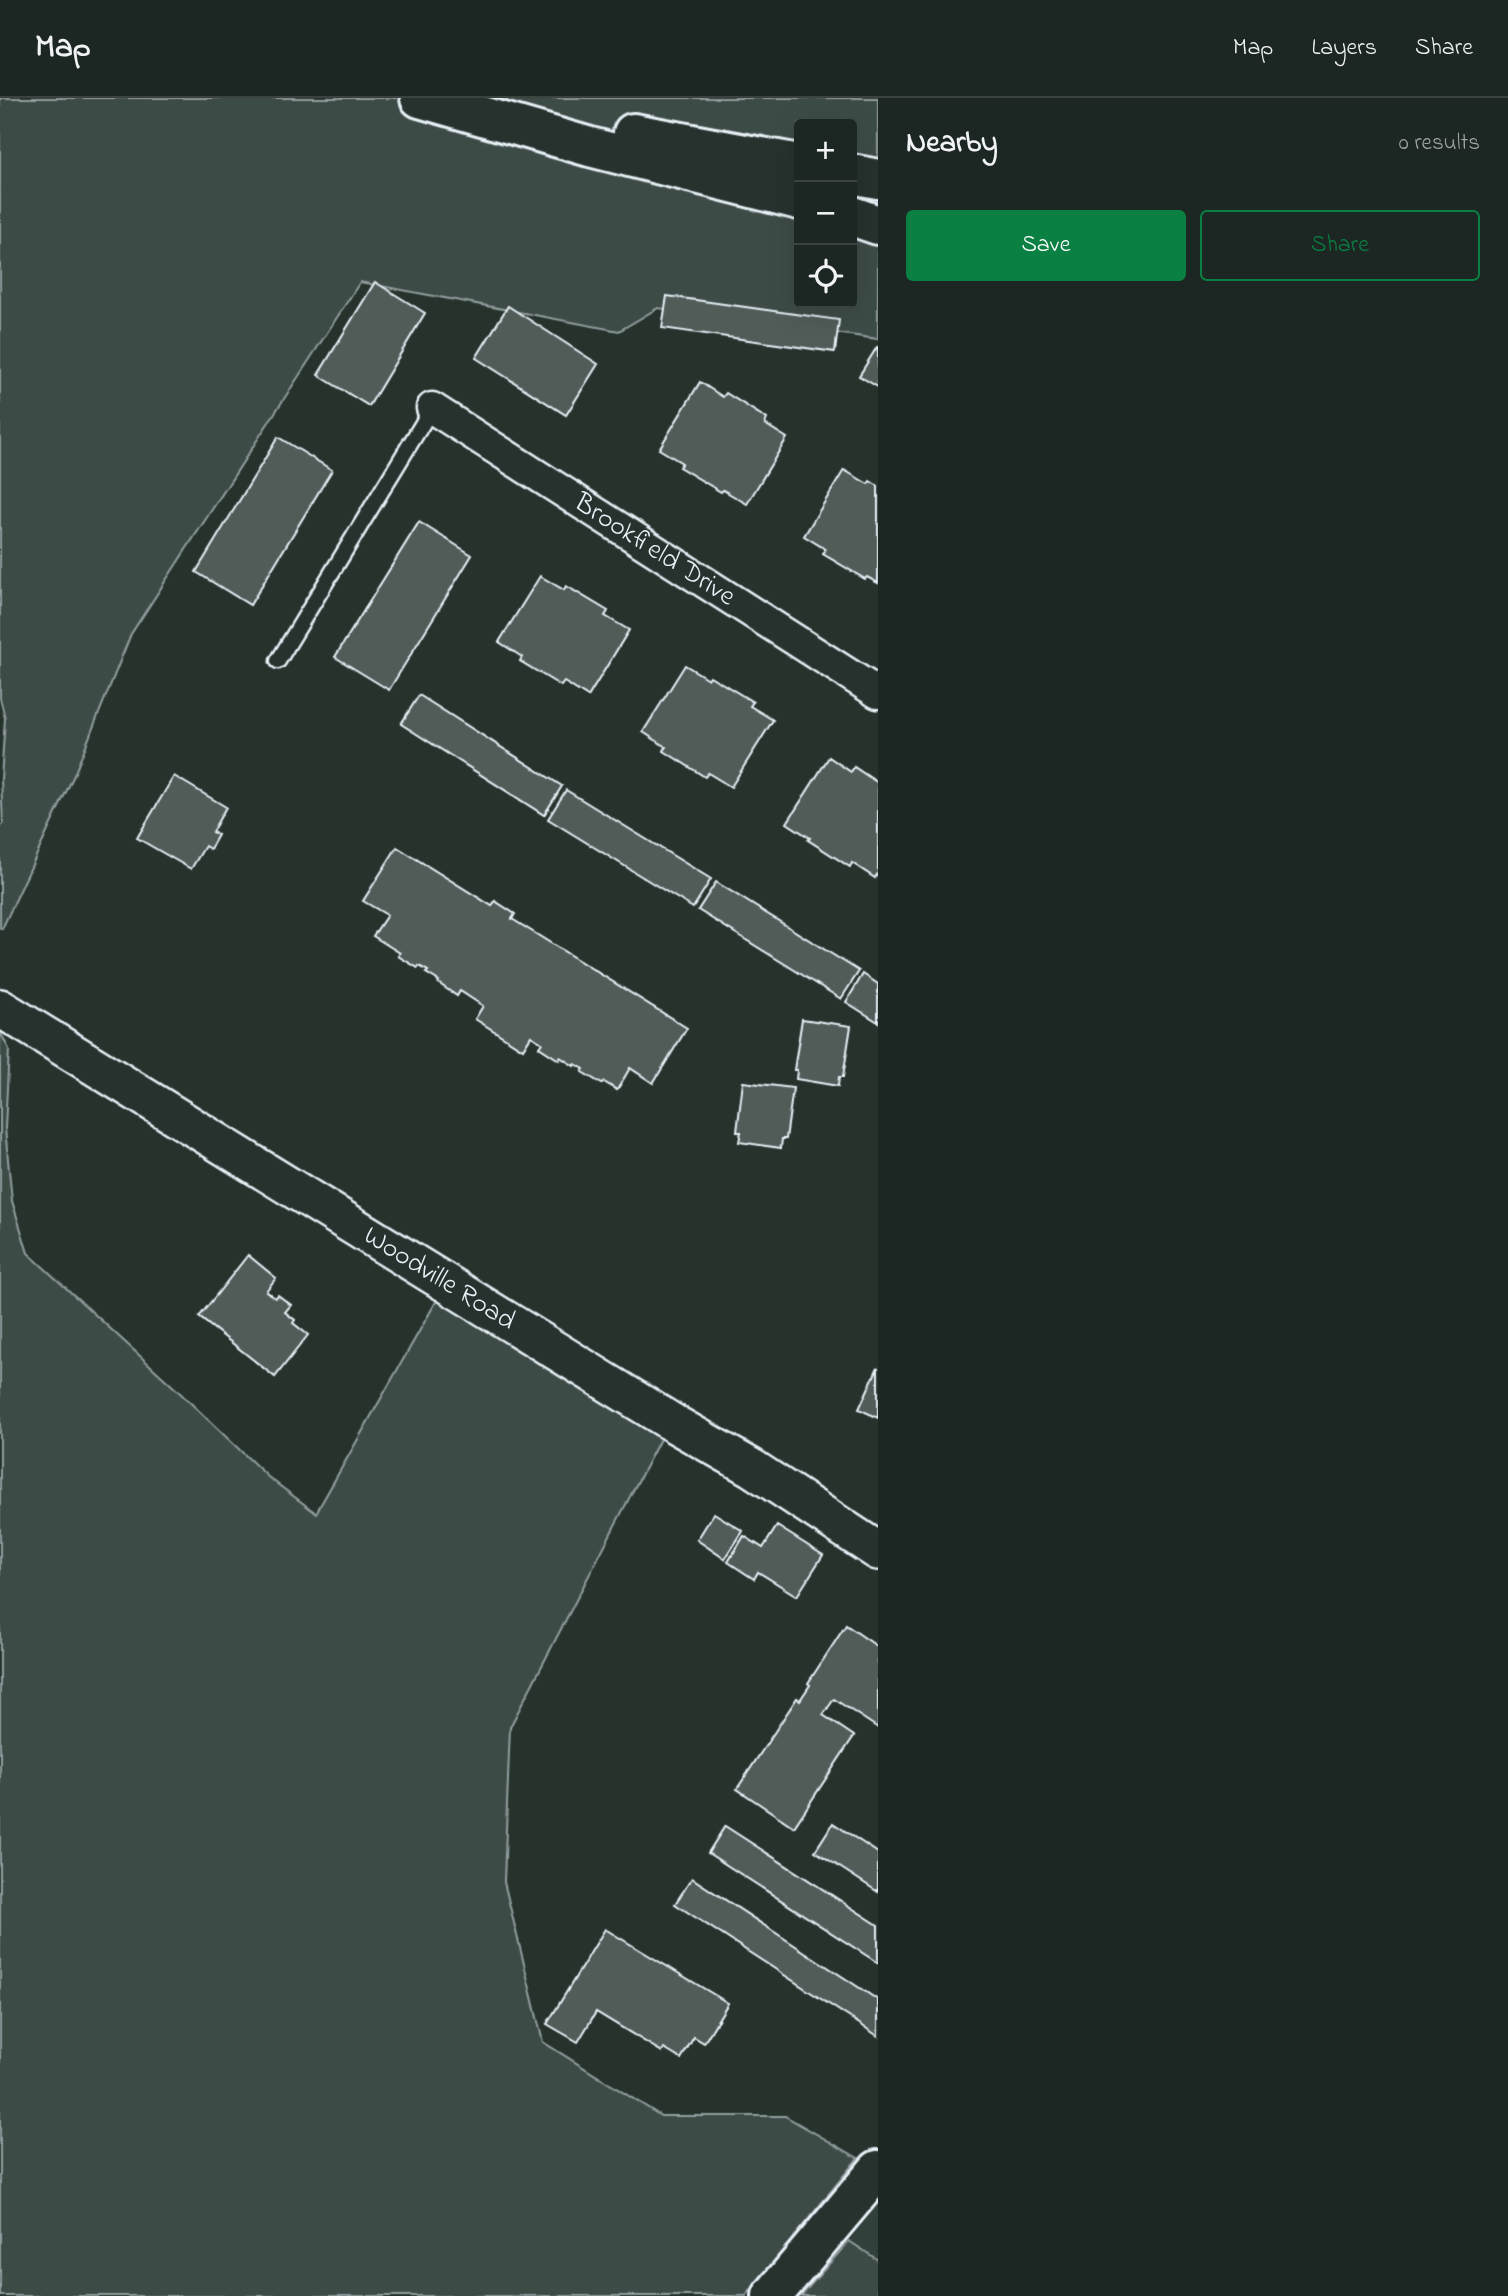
<!DOCTYPE html>
<meta charset="utf-8">
<style>
:root{--surface:#1c2622;--page:#252e2a;--text:#f1f3f6;--muted:#a0a5a5;--line:#3a4340;--accent:#0b8043}
body{margin:0;font-family:"Indie Flower",sans-serif;background:var(--page);color:var(--text)}
.controls{position:absolute;right:21px;top:21px;display:grid;overflow:hidden;border-radius:7px;box-shadow:0 7px 28px #0002}
.controls button{width:63px;height:63px;display:grid;place-items:center;padding:0;border:0;border-bottom:2px solid var(--line);background:var(--surface);color:var(--text);font:35px sans-serif}
.list{margin:0;padding:0;list-style:none}
h2{display:flex;justify-content:space-between;align-items:center;height:91px;margin:0;padding:0 28px;font-size:30px}
h2 small{font-size:23px;font-weight:400;color:var(--muted)}
.actions{display:flex;gap:14px;padding:21px 28px}
.actions a{flex:1;padding:16px 0;border:2px solid var(--accent);border-radius:7px;text-align:center;font-size:24px;color:var(--accent)}
.actions .main{background:var(--accent);color:#fff}
.icon{flex:none;width:38px;height:38px;fill:none;stroke:currentColor;stroke-width:2;stroke-linecap:round;stroke-linejoin:round}
.map{position:relative;flex:none;width:878px;height:2198px;overflow:hidden}
header{display:flex;align-items:center;gap:42px;box-sizing:border-box;height:98px;padding:0 35px;background:var(--surface);border-bottom:2px solid var(--line)}
header strong{font-size:33px}
nav{display:flex;gap:38px;margin-inline-start:auto;font-size:24px}
main{display:flex}
aside{flex:1;background:var(--surface)}
.map>svg:first-child{display:block}
.built{fill:#333f3a}
.green{fill:#3e4b47;stroke:#939ea0;stroke-width:2;fill-rule:evenodd}
.building{fill:#505c59;stroke:#e8f1f8;stroke-width:2}
.lines{fill:none;stroke-linecap:round;stroke-linejoin:round}
.service-casing{stroke:#e8f1f8;stroke-width:19}
.minor-casing{stroke:#e8f1f8;stroke-width:35}
.tertiary-casing{stroke:#e8f1f8;stroke-width:42}
.secondary-casing{stroke:#e8f1f8;stroke-width:44}
.trunk-casing{stroke:#e8f1f8;stroke-width:44}
.service{stroke:#26332d;stroke-width:14}
.minor{stroke:#26332d;stroke-width:30}
.tertiary{stroke:#26332d;stroke-width:37}
.secondary{stroke:#26332d;stroke-width:38}
.trunk{stroke:#26332d;stroke-width:38}
.labels{text-anchor:middle;dominant-baseline:central;stroke-width:7;stroke-linejoin:round;paint-order:stroke}
.street-label{font-size:28px;fill:#e8f1f8;stroke:#26332d}
</style>
<header>
<strong>Map</strong>
<nav><a>Map</a><a>Layers</a><a>Share</a></nav>
</header>
<main>
<div class="map">
<svg width="878" height="2198" viewBox="0 0 878 2198">
<rect width="100%" height="100%" fill="#26332d"/>
<filter id="ink" filterUnits="userSpaceOnUse"><feTurbulence type="fractalNoise" baseFrequency=".0143" numOctaves="2"/><feDisplacementMap in="SourceGraphic" scale="14" xChannelSelector="R" yChannelSelector="G"/><feConvolveMatrix kernelMatrix="1 2 1 2 8 2 1 2 1" color-interpolation-filters="sRGB"/></filter>
<g filter="url(#ink)">
<!-- built -->
<polygon class="built" points="878,2107 878,2162 849,2143"/>
<!-- green -->
<g class="green">
<path d="M0 0H878V241L658 210 619 233 360 184 131 536 74 677 2 831 0 830V728L3 726 1 681 5 620 0 600ZM799 26H852V205H799Z"/>
<polygon points="0,934 9,951 5,1030 12,1103 28,1155 177,1292 268,1379 316,1415 437,1202 661,1339 510,1629 504,1784 543,1944 661,2018 785,2018 858,2060 746,2198 0,2198"/>
<polygon points="849,2143 878,2162 878,2198 801,2198"/>
</g>
<!-- building -->
<g class="building">
<polygon points="375,184 425,215 369,308 318,277"/>
<polygon points="667,198 839,222 835,254 662,230"/>
<polygon points="508,208 598,266 566,317 476,260"/>
<polygon points="877,249 878,249 878,289 859,278"/>
<polygon points="700,284 723,299 726,295 767,321 765,326 787,340 747,406 723,392 721,394 679,369 682,365 659,351"/>
<polygon points="278,339 332,372 250,507 196,474"/>
<polygon points="844,372 868,386 870,383 878,388 878,485 867,479 865,481 823,456 825,451 804,438"/>
<polygon points="419,424 472,457 389,592 335,559"/>
<polygon points="540,478 564,492 566,488 608,513 605,518 629,532 588,599 564,584 561,588 520,563 522,559 499,544"/>
<polygon points="685,567 708,581 710,578 753,604 750,608 773,622 731,689 708,675 705,679 664,653 666,649 643,634"/>
<polygon points="419,597 562,688 544,717 401,626"/>
<polygon points="829,659 851,674 854,669 878,685 878,775 875,780 852,765 850,769 808,742 810,740 787,725"/>
<polygon points="174,678 226,709 212,734 218,737 210,751 205,748 191,771 137,740"/>
<polygon points="566,692 711,781 693,810 548,721"/>
<polygon points="397,749 492,808 495,803 515,816 512,821 687,930 653,985 630,970 617,992 604,984 602,986 582,974 584,971 575,966 574,968 560,959 559,962 539,949 542,945 531,938 523,951 475,921 483,908 460,893 457,898 438,885 439,883 426,875 428,873 419,868 418,870 398,858 400,855 373,838 387,817 363,803"/>
<polygon points="716,784 859,873 841,901 698,812"/>
<polygon points="863,876 878,886 878,924 846,904"/>
<polygon points="802,921 851,928 843,979 839,979 838,988 796,981 797,972 794,972"/>
<polygon points="743,984 793,990 786,1041 782,1041 781,1050 739,1044 741,1034 737,1034"/>
<polygon points="248,1157 276,1180 266,1193 275,1200 278,1197 291,1207 285,1214 295,1222 293,1225 308,1237 275,1279 199,1219"/>
<polygon points="878,1269 878,1320 859,1311"/>
<polygon points="714,1415 743,1433 725,1461 697,1442"/>
<polygon points="777,1428 823,1457 797,1498 758,1474 754,1481 728,1464 744,1438 763,1450"/>
<polygon points="846,1527 878,1549 878,1630 834,1601 823,1617 854,1638 794,1729 737,1691 797,1600 800,1602 810,1587 808,1585"/>
<polygon points="833,1725 878,1755 878,1794 815,1753"/>
<polygon points="725,1728 878,1827 878,1865 708,1755"/>
<polygon points="692,1780 878,1902 878,1938 675,1806"/>
<polygon points="605,1831 728,1905 704,1945 694,1939 681,1961 664,1951 662,1954 596,1914 578,1944 547,1926"/>
</g>
<g class="lines">
<!-- service casing -->
<g class="service-casing">
<polyline id="service" points="278,563 432,310"/>
</g>
<!-- minor casing -->
<g class="minor-casing">
<g id="minor">
<path id="s1" d="M432 310 878 595"/>
</g>
</g>
<!-- tertiary casing -->
<g class="tertiary-casing">
<g id="tertiary">
<path id="s2" d="M0 910 673 1325 752 1370 878 1453"/>
</g>
</g>
<!-- secondary casing -->
<g class="secondary-casing">
<polyline id="secondary" points="772,2198 878,2072"/>
</g>
<!-- trunk casing -->
<g class="trunk-casing">
<g id="trunk">
<polyline points="420,0 590,49 799,102"/>
<polyline points="633,35 799,66"/>
<polyline points="852,76 878,81"/>
<polyline points="852,118 878,127"/>
</g>
</g>
<!-- service -->
<use href="#service" class="service"/>
<!-- minor -->
<use href="#minor" class="minor"/>
<!-- tertiary -->
<use href="#tertiary" class="tertiary"/>
<!-- secondary -->
<use href="#secondary" class="secondary"/>
<!-- trunk -->
<use href="#trunk" class="trunk"/>
</g>
</g>
<g class="labels">
<!-- street labels -->
<g class="street-label">
<text stroke="none"><textPath href="#s1" startOffset="264">Brookfield Drive</textPath></text>
<text stroke="none"><textPath href="#s2" startOffset="516">Woodville Road</textPath></text>
</g>
</g>
</svg>
<div class="controls">
<button>+</button>
<button>−</button>
<button><svg class="icon" aria-label="locate" viewBox="0 0 24 24"><circle cx="12" cy="12" r="6"/><path d="M12 2v4M12 18v4M2 12h4M18 12h4"/></svg></button>
</div>
</div>
<aside>
<h2>Nearby<small>0 results</small></h2>
<ul class="list">
</ul>
<div class="actions"><a class="main">Save</a><a>Share</a></div>
</aside>
</main>
